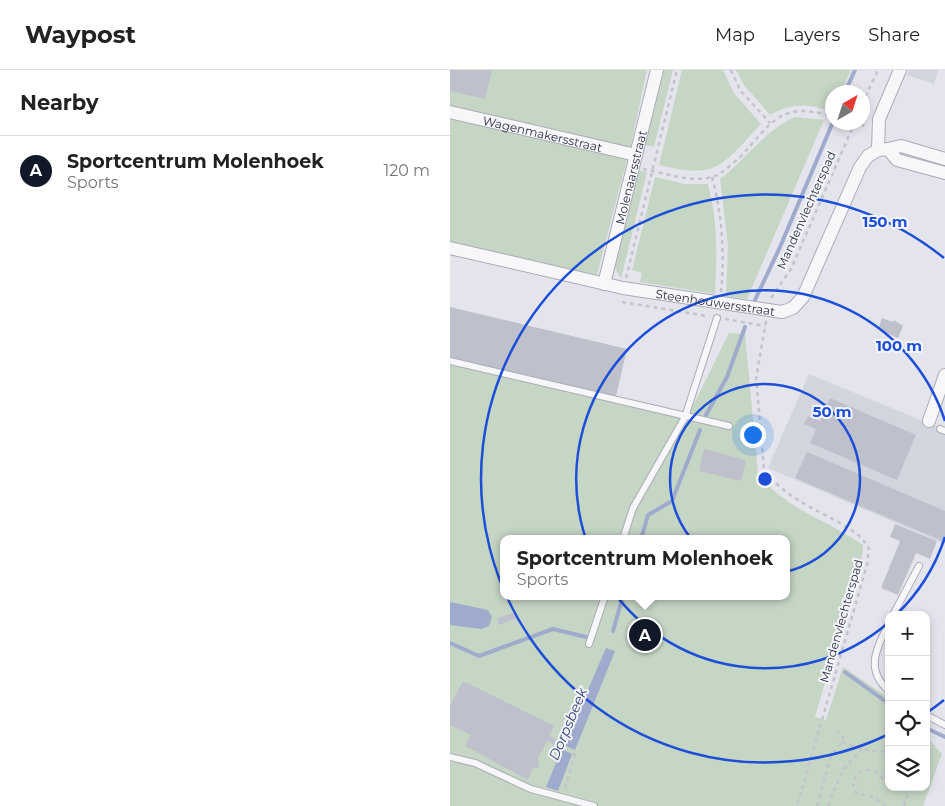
<!DOCTYPE html>
<meta charset="utf-8">
<style>
:root{--surface:#fff;--page:#f6f6f6;--text:#222;--muted:#767676;--line:#e0e0e0;--accent:#111827}
body{margin:0;font-family:Montserrat,sans-serif;background:var(--page);color:var(--text)}
.controls{position:absolute;right:15px;bottom:15px;display:grid;overflow:hidden;border-radius:10px;box-shadow:0 2px 8px #0003}
.controls button{width:45px;height:45px;display:grid;place-items:center;padding:0;border:0;border-bottom:1px solid var(--line);background:var(--surface);color:var(--text);font:25px sans-serif}
.compass{position:absolute;left:375px;top:15px;width:45px;height:45px;border-radius:50%;background:var(--surface);box-shadow:0 2px 8px #0003;rotate:39deg}
.you{position:absolute;left:302px;top:364px;width:18px;height:18px;margin:-12px;border:4px solid #fff;border-radius:50%;background:#1a73e8;box-shadow:0 0 0 8px #1a73e833}
.badge{display:grid;place-items:center;width:32px;height:32px;border-radius:50%;background:var(--accent);color:#fff;font-size:16px;font-weight:700}
.pin{position:absolute;translate:-50% -50%;border:2px solid #fff;box-shadow:0 1px 5px #0006}
.popup{position:absolute;left:50px;top:465px;width:290px;height:65px;box-sizing:border-box;display:grid;place-content:center;border-radius:10px;background:var(--surface);filter:drop-shadow(0 1px 4px #0005);font-size:16px;white-space:nowrap;color:var(--muted)}
.popup b{font-size:19px;color:var(--text)}
.popup::after{content:'';position:absolute;left:50%;top:100%;margin-left:-10px;border:10px solid transparent;border-top-color:var(--surface)}
.list{margin:0;padding:0;list-style:none}
h2{display:flex;justify-content:space-between;align-items:center;height:65px;margin:0;padding:0 20px;font-size:21px}
h2 small{font-size:16px;font-weight:400;color:var(--muted)}
.list li{display:grid;grid-template-columns:32px 1fr auto;gap:15px;align-items:center;box-sizing:border-box;height:70px;padding:0 20px;border-top:1px solid var(--line)}
.list b{display:block;font-size:19px;white-space:nowrap}
.list p{margin:0;font-size:16px;white-space:nowrap;color:var(--muted)}
.list em{font-size:16px;font-style:normal;color:var(--muted)}
.icon{flex:none;width:28px;height:28px;fill:none;stroke:currentColor;stroke-width:2;stroke-linecap:round;stroke-linejoin:round}
.map{position:relative;flex:none;width:495px;height:736px;overflow:hidden}
header{display:flex;align-items:center;gap:30px;box-sizing:border-box;height:70px;padding:0 25px;background:var(--surface);border-bottom:1px solid var(--line)}
header strong{font-size:24px}
nav{display:flex;gap:28px;margin-inline-start:auto;font-size:18px}
main{display:flex}
aside{flex:1;background:var(--surface)}
.map>svg:first-child{display:block}
.built{fill:#d2d4de}
.green{fill:#c6d6c5;fill-rule:evenodd}
.water{fill:#9fabcc}
.lines{fill:none;stroke-linecap:round;stroke-linejoin:round}
.stream{stroke:#9fabcc;stroke-width:4}
.building{fill:#bec0cc}
.lane-casing{stroke:#a9abb7;stroke-width:8}
.street-casing{stroke:#a9abb7;stroke-width:14}
.path{stroke:#c2c3cb;stroke-width:2.5;stroke-dasharray:4 4;stroke-linecap:butt}
.lane{stroke:#f7f7fa;stroke-width:6}
.street{stroke:#f7f7fa;stroke-width:12}
.ring{fill:none;stroke:#1d4ed8;stroke-width:2.5}
.labels{text-anchor:middle;dominant-baseline:central;stroke-width:4;stroke-linejoin:round;paint-order:stroke}
.street-label{font-size:12px;fill:#2b2f45;stroke:#f4f5f9}
.water-label{font-size:14px;font-style:italic;fill:#344579;stroke:#f4f5f9}
.centre{fill:#1d4ed8;stroke:#f4f5f9;stroke-width:2.5}
.ring-label{font-size:15px;text-anchor:middle;font-weight:bold;fill:#1d4ed8;stroke:#f4f5f9;stroke-width:4;stroke-linejoin:round;paint-order:stroke}
</style>
<header>
<strong>Waypost</strong>
<nav><a>Map</a><a>Layers</a><a>Share</a></nav>
</header>
<main>
<aside>
<h2>Nearby<small></small></h2>
<ul class="list">
<li><span class="badge">A</span><div><b>Sportcentrum Molenhoek</b><p>Sports</p></div><em>120 m</em></li>
</ul>
</aside>
<div class="map">
<svg width="495" height="736" viewBox="0 0 495 736">
<rect width="100%" height="100%" fill="#e4e5ec"/>
<!-- built -->
<g class="built">
<polygon points="459,0 488,0 484,14 457,5"/>
<polygon points="359,304 495,360 495,474 318,398"/>
</g>
<!-- green -->
<g class="green">
<polygon points="0,0 197,0 182,70 144,216 0,180"/>
<polygon points="213,0 223,0 204,77 195,75"/>
<path d="M232 0H273L284 23 311 54C272 95 269 110 209 95Z"/>
<path d="M286 0H401L391 22H382V42C359 33 342 33 320 45L294 15Z"/>
<path d="M345 47 374 50 297 229 276 226 278 176 270 109C296 89 315 60 345 47Z"/>
<polygon points="188,100 197,102 171,209 165,198"/>
<path d="M205 107 235 114H258C268 150 267 187 265 224L190 212 192 203 182 200Z"/>
<path d="M279 263 295 264 308 403C334 439 378 450 413 475V482L365 647 376 650 393 597 439 628V717H476V666L492 684 473 736H0V287L239 344ZM54 469H336V526H54Z"/>
</g>
<!-- water -->
<g class="water">
<polygon points="0,532 38,540 42,547 39,556 31,559 0,555"/>
<polygon points="156,578 165,581 125,680 114,675"/>
<polygon points="112,679 122,684 108,721 96,717"/>
</g>
<g class="lines">
<!-- stream -->
<g class="stream">
<polyline points="395,22 405,0"/>
<polyline points="305,230 330,177 383,52"/>
<polyline points="256,345 277,307 295,257"/>
<polyline points="191,469 198,445 222,431 250,360"/>
<polyline points="163,561 173,526"/>
<polyline points="0,573 29,586 103,559 136,567"/>
<polyline points="395,602 439,634"/>
<polyline points="476,658 495,667"/>
</g>
</g>
<!-- building -->
<g class="building">
<polygon points="0,0 42,0 35,29 0,21"/>
<polygon points="0,237 177,279 166,326 0,287"/>
<polygon points="432,248 443,252 444,250 453,256 448,268 428,259"/>
<polygon points="380,328 466,365 447,410 360,373 366,359 354,354 358,346 370,351"/>
<polygon points="254,379 296,390 291,411 249,401"/>
<polygon points="357,382 495,441 495,472 345,408"/>
<polygon points="445,454 487,471 480,489 466,483 448,525 431,518 450,471 440,467"/>
<polygon points="65,542 67,548 49,555 47,549"/>
<polygon points="13,611 104,656 99,666 109,671 107,676 97,671 88,688 89,698 83,698 78,710 15,676 21,665 0,655 0,636"/>
</g>
<g class="lines">
<!-- lane casing -->
<g class="lane-casing">
<g id="lane">
<polyline points="0,291 279,356"/>
<polyline points="490,359 495,361"/>
<polyline points="173,469 183,438 235,347 267,248"/>
<polyline points="443,545 469,496"/>
<path d="M439 553C427 578 414 599 439 621"/>
<polyline points="139,574 155,526"/>
<polyline points="476,645 495,655"/>
<polyline points="0,687 25,693 81,719 144,736"/>
</g>
</g>
<!-- street casing -->
<g class="street-casing">
<g id="street">
<path id="s1" d="M0 42 186 85"/>
<polyline points="438,79 451,76 495,89"/>
<polyline points="428,80 429,49 450,0"/>
<path id="s2" d="M0 178 173 218 332 242 343 238 353 227 410 97 418 86 428 80 438 79 447 90 495 103"/>
<path id="s3" d="M154 214 207 0"/>
<polyline points="479,351 495,305"/>
</g>
</g>
<!-- path -->
<g class="path">
<polyline points="281,0 290,20 320,53"/>
<polyline points="412,34 428,0"/>
<polyline points="403,52 417,57"/>
<path d="M193 99C215 103 240 113 262 107 272 104 282 94 290 87 323 52 329 31 382 46"/>
<path d="M262 107C272 144 275 183 271 222"/>
<polyline points="176,208 227,0"/>
<polyline points="321,228 341,199 405,52"/>
<polyline points="172,232 257,246"/>
<polyline points="275,249 315,256"/>
<path d="M316 251 306 308 314 398C338 439 406 449 419 479L417 495 347 736"/>
<path d="M392 672C408 678 422 683 439 681"/>
<polyline points="115,718 125,683"/>
<polyline points="367,736 381,686 392,672 393,667 388,662"/>
<polyline points="378,736 392,701 412,679"/>
<path d="M436 736 424 727 407 724C397 712 409 695 424 701 430 704 433 711 439 715"/>
<polyline points="454,736 460,717"/>
</g>
<!-- lane -->
<use href="#lane" class="lane"/>
<!-- street -->
<use href="#street" class="street"/>
</g>
<!-- distance rings -->
<g class="ring">
<circle cx="315" cy="409" r="95"/>
<path d="M495 467A189 189 0 0 1 447 544M438 553A189 189 0 1 1 495 351"/>
<path d="M494 630A284 284 0 0 1 478 642M437 665A284 284 0 1 1 494 188"/>
</g>
<g class="labels">
<!-- street labels -->
<g class="street-label">
<text stroke="none"><textPath href="#s1" startOffset="95">Wagenmakersstraat</textPath></text>
<text stroke="none"><textPath href="#s3" startOffset="110">Molenaarsstraat</textPath></text>
<text transform="translate(356 140) rotate(-66)">Mandenvlechterspad</text>
<text stroke="none"><textPath href="#s2" startOffset="271">Steenhouwersstraat</textPath></text>
<text transform="translate(391 551) rotate(-74)">Mandenvlechterspad</text>
</g>
<!-- water labels -->
<g class="water-label">
<text transform="translate(118 654) rotate(-67)">Dorpsbeek</text>
</g>
</g>
<circle cx="315" cy="409" r="8" class="centre"/>
<g class="ring-label">
<text x="435" y="157">150 m</text>
<text x="449" y="281">100 m</text>
<text x="382" y="347">50 m</text>
</g>
</svg>
<div class="controls">
<button>+</button>
<button>−</button>
<button><svg class="icon" aria-label="locate" viewBox="0 0 24 24"><circle cx="12" cy="12" r="6"/><path d="M12 2v4M12 18v4M2 12h4M18 12h4"/></svg></button>
<button><svg class="icon" aria-label="layers" viewBox="0 0 24 24"><path d="M12 4l9 5-9 5-9-5zM3 14l9 5 9-5"/></svg></button>
</div>
<svg class="compass" viewBox="-18 -18 36 36"><path d="M0-13l5 13h-10z" fill="#e53935"/><path d="M0 13l5-13h-10z" fill="#767676"/></svg>
<div class="you"></div>
<div class="pin badge" style="left:195px;top:565px">A</div>
<div class="popup"><b>Sportcentrum Molenhoek</b>Sports</div>
</div>
</main>
